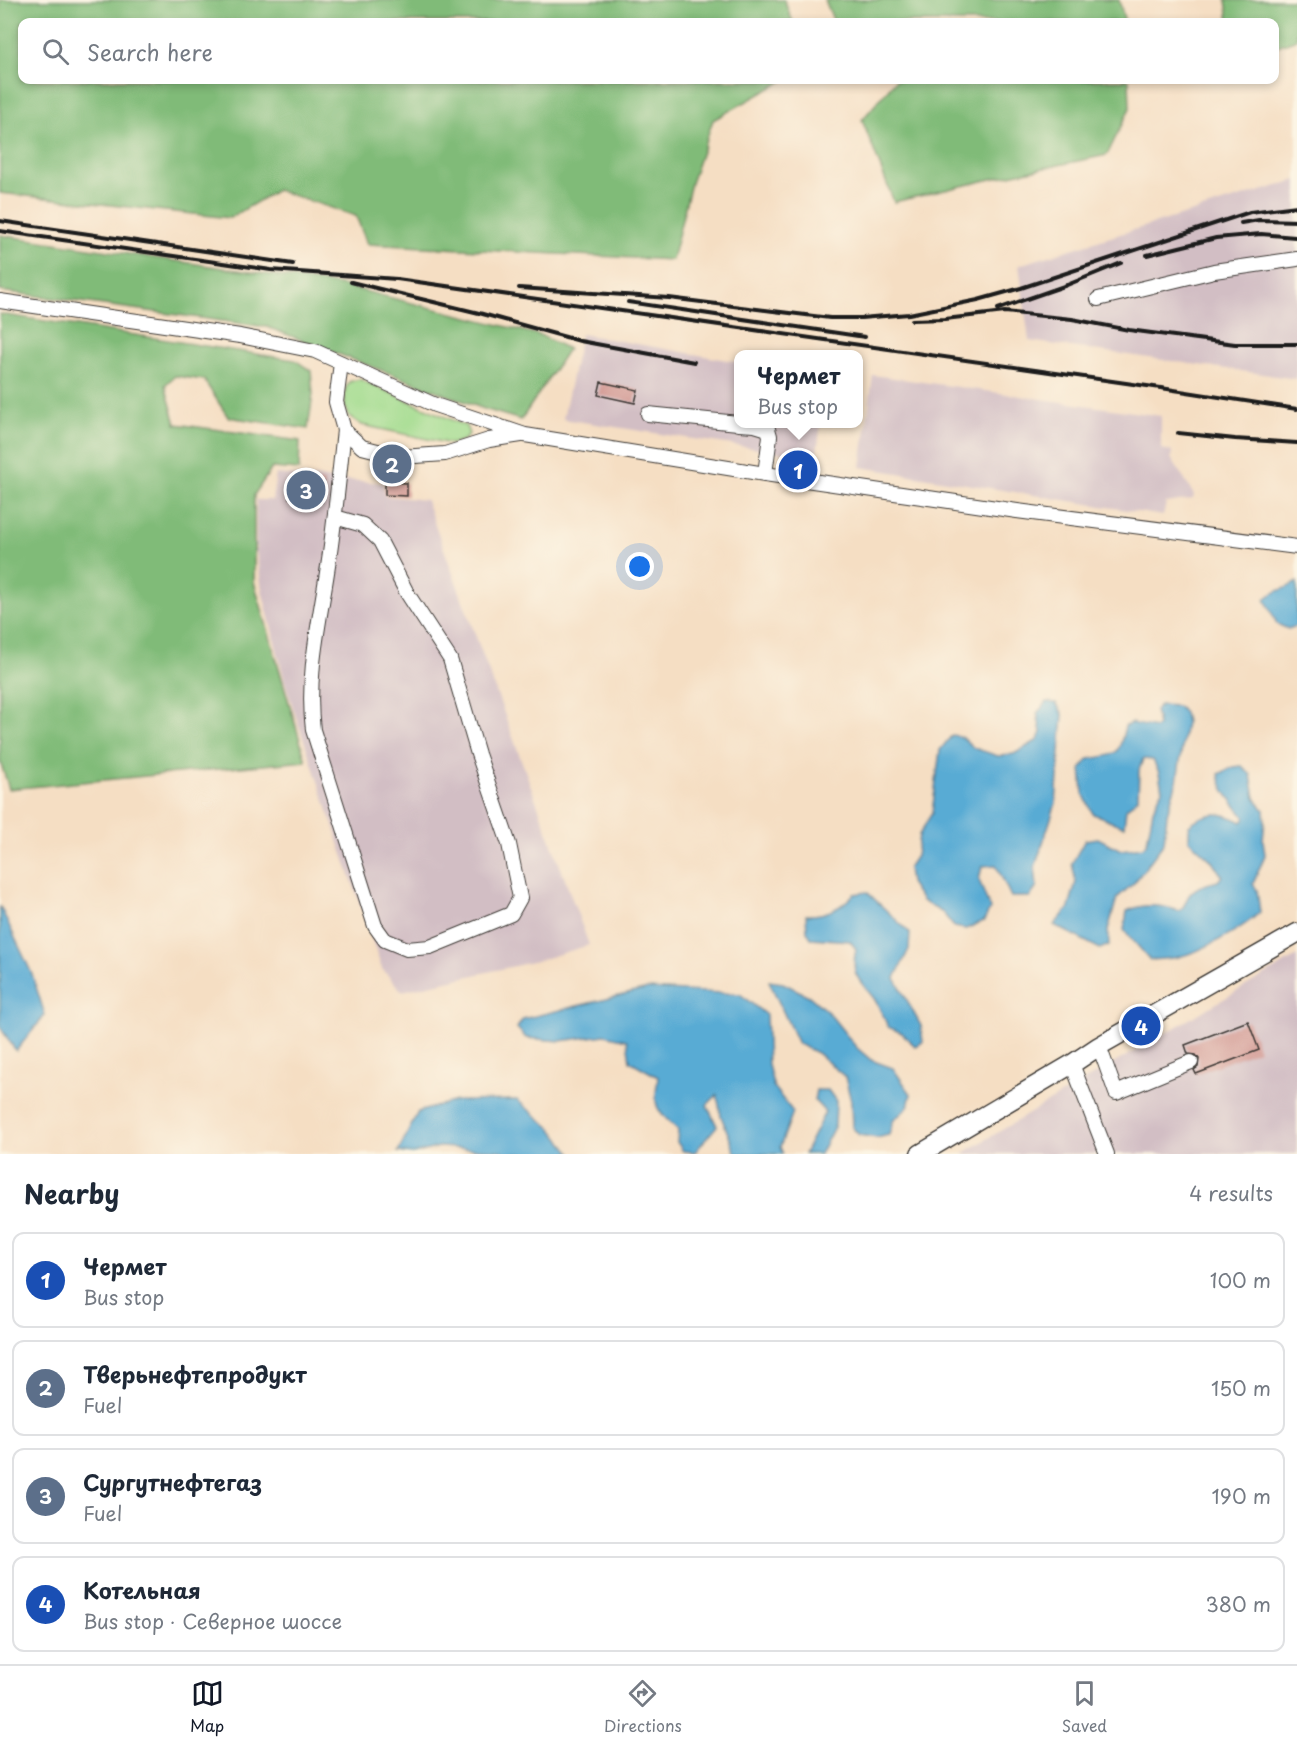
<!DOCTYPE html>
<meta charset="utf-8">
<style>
:root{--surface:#fff;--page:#f6f6f7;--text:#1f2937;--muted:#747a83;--line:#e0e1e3;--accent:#111827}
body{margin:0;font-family:"Playpen Sans",sans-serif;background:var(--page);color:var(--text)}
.you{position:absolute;left:640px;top:567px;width:21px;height:21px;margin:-15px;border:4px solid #fff;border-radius:50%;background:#1a73e8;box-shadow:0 0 0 9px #1a73e833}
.badge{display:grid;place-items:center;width:39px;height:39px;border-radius:50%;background:var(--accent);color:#fff;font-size:20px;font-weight:700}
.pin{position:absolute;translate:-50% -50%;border:3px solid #fff;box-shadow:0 2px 6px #0006}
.popup{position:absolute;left:734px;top:350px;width:129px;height:78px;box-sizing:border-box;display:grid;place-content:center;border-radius:12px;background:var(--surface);filter:drop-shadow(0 2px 4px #0005);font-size:20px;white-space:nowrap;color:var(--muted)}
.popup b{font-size:22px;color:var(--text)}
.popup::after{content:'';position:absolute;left:50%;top:100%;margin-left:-12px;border:12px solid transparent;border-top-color:var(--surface)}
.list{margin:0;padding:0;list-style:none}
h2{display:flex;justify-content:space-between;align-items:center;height:78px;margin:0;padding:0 24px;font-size:26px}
h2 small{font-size:20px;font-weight:400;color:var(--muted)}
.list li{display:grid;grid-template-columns:39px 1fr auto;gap:18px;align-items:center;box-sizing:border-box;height:96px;margin:0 12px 12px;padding:0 12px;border:2px solid var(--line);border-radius:12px}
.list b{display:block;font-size:22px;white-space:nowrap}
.list p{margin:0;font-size:20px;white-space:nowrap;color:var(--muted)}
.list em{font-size:20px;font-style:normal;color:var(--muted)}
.icon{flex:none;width:33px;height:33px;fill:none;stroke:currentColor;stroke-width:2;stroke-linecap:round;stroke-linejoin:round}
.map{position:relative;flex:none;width:1297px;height:1154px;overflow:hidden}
.search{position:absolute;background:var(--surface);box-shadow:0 3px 9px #0003;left:18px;right:18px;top:18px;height:66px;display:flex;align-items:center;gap:15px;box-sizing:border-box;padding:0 21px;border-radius:12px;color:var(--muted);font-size:22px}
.sheet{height:510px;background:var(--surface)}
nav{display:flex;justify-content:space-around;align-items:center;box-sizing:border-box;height:84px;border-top:2px solid var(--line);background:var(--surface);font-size:16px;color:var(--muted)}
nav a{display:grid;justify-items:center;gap:3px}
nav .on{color:var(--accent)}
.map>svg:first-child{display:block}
.industrial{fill:#d2bec4}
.green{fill:#a1db8d;stroke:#5e7c54;stroke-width:1.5}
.forest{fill:#80bb78;stroke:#4e6c4a;stroke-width:1.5}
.water{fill:#59abd4;stroke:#3a6478;stroke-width:1.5}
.building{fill:#d09490}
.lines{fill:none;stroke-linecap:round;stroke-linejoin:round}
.minor-casing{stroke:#3d3935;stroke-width:16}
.major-casing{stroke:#3d3935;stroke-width:21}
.minor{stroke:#fff;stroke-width:14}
.major{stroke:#fff;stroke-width:18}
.rail{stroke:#1c1c1c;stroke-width:4}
</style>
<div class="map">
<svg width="1297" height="1154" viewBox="0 0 1297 1154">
<rect width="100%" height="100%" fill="#fcf5e5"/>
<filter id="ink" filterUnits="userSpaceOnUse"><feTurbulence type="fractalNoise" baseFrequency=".0167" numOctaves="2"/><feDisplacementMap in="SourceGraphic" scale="12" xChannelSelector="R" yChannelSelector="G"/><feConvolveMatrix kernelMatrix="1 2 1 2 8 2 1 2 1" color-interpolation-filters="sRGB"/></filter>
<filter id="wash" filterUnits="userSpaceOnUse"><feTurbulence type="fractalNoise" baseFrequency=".008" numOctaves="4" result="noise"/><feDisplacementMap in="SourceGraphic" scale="24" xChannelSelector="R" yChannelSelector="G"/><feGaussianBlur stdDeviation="1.35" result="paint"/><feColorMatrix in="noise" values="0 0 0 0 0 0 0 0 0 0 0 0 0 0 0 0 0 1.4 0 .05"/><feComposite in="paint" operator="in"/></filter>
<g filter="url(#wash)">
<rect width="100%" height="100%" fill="#f5dec3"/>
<!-- industrial -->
<g class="industrial">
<polygon points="1297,180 1297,379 1029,341 1019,265"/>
<polygon points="581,334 738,362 738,424 821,424 816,458 563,419"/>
<polygon points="873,375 1161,416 1161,449 1172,451 1171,458 1194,495 1193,499 1166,503 1163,516 861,467"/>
<polygon points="276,474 383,483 385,496 426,500 589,945 537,961 402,991 382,969 295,714 285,682 262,590 256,550 256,500 272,500"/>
<polygon points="1297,956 1297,1154 962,1154 1082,1082"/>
</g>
<!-- green -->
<polygon class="green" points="359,379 466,426 469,434 464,440 451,444 362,425 349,416 345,406 345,390 349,382"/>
<!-- forest -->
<g class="forest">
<polygon points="0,0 784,0 793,22 22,22 22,80 785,80 713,120 691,183 672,260 367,244 356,216 277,190 230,218 0,193"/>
<polygon points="825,0 1119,0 1125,22 834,22"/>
<polygon points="1226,0 1297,0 1297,39 1275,47 1274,22 1229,22"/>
<polygon points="896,80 1129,80 1130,108 1107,155 1000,177 894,202 862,120"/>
<polygon points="0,235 340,285 540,335 568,349 521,420 484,409 267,327 0,291"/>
<polygon points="0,314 295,360 311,371 313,394 308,429 228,417 204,380 175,376 165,385 176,424 300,441 299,470 272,468 254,495 254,582 306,761 9,789 0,761"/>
</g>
<!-- water -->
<g class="water">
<path d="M1297 582V626L1288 629 1277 624 1265 599C1274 590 1285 590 1297 582Z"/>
<polygon points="1047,702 1056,703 1063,714 1056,803 1035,867 1037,887 1030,897 1011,897 996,865 982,866 979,880 990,909 984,921 966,929 954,927 943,913 922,901 910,883 908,868 916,856 919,835 932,813 940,750 952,735 962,737 974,748 998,756 1014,754 1038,740 1041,732 1037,713"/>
<path d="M1160 705 1178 706 1184 713 1186 722 1177 781 1167 814 1164 843 1134 883 1117 898 1108 930 1109 945 1100 949 1054 925 1069 908 1076 882 1072 863 1085 840 1098 838 1121 850 1143 847 1147 842 1153 810 1162 790 1159 773 1153 760 1143 759 1139 770 1138 798 1126 809 1124 826C1112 824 1105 817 1093 814L1083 793 1081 768 1089 759C1119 754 1118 757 1125 726L1132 723 1155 728 1158 725 1155 710Z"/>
<path d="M1242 766 1251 775 1255 798 1264 810 1265 821 1263 840 1265 855 1253 884 1257 890 1260 912C1244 928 1201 952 1178 957 1169 959 1160 959 1150 960L1124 930 1127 911C1144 903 1162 905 1179 911 1186 907 1185 900 1190 894 1197 885 1208 884 1218 881L1222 876 1213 862 1189 840V825C1208 810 1222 812 1242 822L1245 818C1234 802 1222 793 1219 774L1233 767Z"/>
<path d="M867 892 910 933 909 949 895 978 921 1026 923 1042 915 1046 902 1033 888 1027C884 1018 880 1008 875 1000 860 979 850 978 856 949L850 941 811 938 807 931 806 915C825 916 841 908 854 894Z"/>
<polygon points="0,906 32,974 45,1015 16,1051 0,1027"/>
<polygon points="769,981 783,983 809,996 829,1013 856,1047 871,1060 893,1068 911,1094 908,1107 893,1121 889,1135 877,1138 859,1135 852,1127 851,1101 845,1077 817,1053 798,1044"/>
<path d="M648 989 740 994 766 1015 768 1065 774 1088 793 1112 780 1147 783 1154H736L721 1116 717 1095 707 1105 717 1126 695 1152 683 1151 677 1142 678 1130C655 1108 653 1109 658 1077L630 1061 627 1040 605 1035 560 1041 526 1038 517 1028 523 1019Z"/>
<polygon points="816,1090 828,1090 836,1101 835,1125 820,1154 804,1154 825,1112 814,1100"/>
<polygon points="517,1100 552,1129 572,1154 508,1154 502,1151 439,1147 413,1154 398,1152 418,1112 455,1101"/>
</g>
<g id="blocks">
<!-- building -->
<g class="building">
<polygon points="601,382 638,390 635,403 598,395"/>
<polygon points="291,478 324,482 322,502 289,498"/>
<polygon points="385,482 407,483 407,496 385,495"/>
<polygon points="1248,1021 1259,1050 1196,1074 1194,1070 1198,1067 1199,1059 1196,1055 1188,1054 1185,1045"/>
</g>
</g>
</g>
<g filter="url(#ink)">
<use href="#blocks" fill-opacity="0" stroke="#3d3935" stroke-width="1.5"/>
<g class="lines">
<!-- minor casing -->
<g class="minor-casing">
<g id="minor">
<polyline points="1098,299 1214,271 1297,259"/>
<polyline points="0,301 240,336 315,351 435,405 525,435 765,474 1017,511 1297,547"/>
<polyline points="341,363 336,402 344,430 362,447 401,457 445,454 489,440 521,435"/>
<polyline points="648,414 738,423"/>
<polyline points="739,424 755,425 768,429 770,436 765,474"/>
<path d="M335 517 363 525 380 541 407 593 450 659 478 754 509 844 520 898 511 914 430 947 407 949 385 940 375 926 313 730C306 675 320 620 328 566 335 521 339 476 344 430"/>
<polyline points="1099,1046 1116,1093 1191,1062"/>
<polyline points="1072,1064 1107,1154"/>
</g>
</g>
<!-- major casing -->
<g class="major-casing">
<polyline id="major" points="920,1154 1072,1064 1099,1046 1297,933"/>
</g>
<!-- minor -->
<use href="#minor" class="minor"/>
<!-- major -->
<use href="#major" class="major"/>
<!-- rail -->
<g class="rail">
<polyline points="0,221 293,264"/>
<polyline points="1241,223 1259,220 1297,221"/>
<polyline points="0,231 271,270 397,279 1161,388 1297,409"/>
<polyline points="1147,255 1216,238 1261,234 1295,237"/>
<polyline points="351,282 479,313 580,341 694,362"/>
<polyline points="519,288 669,298 830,318 861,318 909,314 978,300 1021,288 1250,212 1297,206"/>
<polyline points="628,302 865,337"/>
<polyline points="998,309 1067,285 1121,263"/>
<polyline points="912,320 945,319 1005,312 1072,319 1129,330 1235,344 1297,344"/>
<polyline points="1178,433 1235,439 1297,443"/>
</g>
</g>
</g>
</svg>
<div class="you"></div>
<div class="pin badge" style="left:798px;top:470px;background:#1a4fb4">1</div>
<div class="popup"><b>Чермет</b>Bus stop</div>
<div class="pin badge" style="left:392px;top:464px;background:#5c6f8a">2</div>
<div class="pin badge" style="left:306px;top:490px;background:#5c6f8a">3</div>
<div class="pin badge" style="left:1141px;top:1026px;background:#1a4fb4">4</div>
<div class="search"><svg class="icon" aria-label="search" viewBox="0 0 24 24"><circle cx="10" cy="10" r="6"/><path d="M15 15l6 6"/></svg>Search here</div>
</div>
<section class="sheet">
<h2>Nearby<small>4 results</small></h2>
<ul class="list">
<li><span class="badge" style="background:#1a4fb4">1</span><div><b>Чермет</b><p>Bus stop</p></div><em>100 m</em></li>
<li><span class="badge" style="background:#5c6f8a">2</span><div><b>Тверьнефтепродукт</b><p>Fuel</p></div><em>150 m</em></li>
<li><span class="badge" style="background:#5c6f8a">3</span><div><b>Сургутнефтегаз</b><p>Fuel</p></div><em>190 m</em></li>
<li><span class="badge" style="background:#1a4fb4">4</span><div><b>Котельная</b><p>Bus stop · Северное шоссе</p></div><em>380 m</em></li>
</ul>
</section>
<nav>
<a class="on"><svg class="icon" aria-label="map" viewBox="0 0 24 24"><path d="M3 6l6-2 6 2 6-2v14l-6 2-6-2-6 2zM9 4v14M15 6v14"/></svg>Map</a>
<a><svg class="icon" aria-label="directions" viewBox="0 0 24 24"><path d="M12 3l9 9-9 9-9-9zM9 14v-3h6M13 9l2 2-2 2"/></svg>Directions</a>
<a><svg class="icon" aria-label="saved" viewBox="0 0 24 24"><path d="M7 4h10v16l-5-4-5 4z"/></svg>Saved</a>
</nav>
